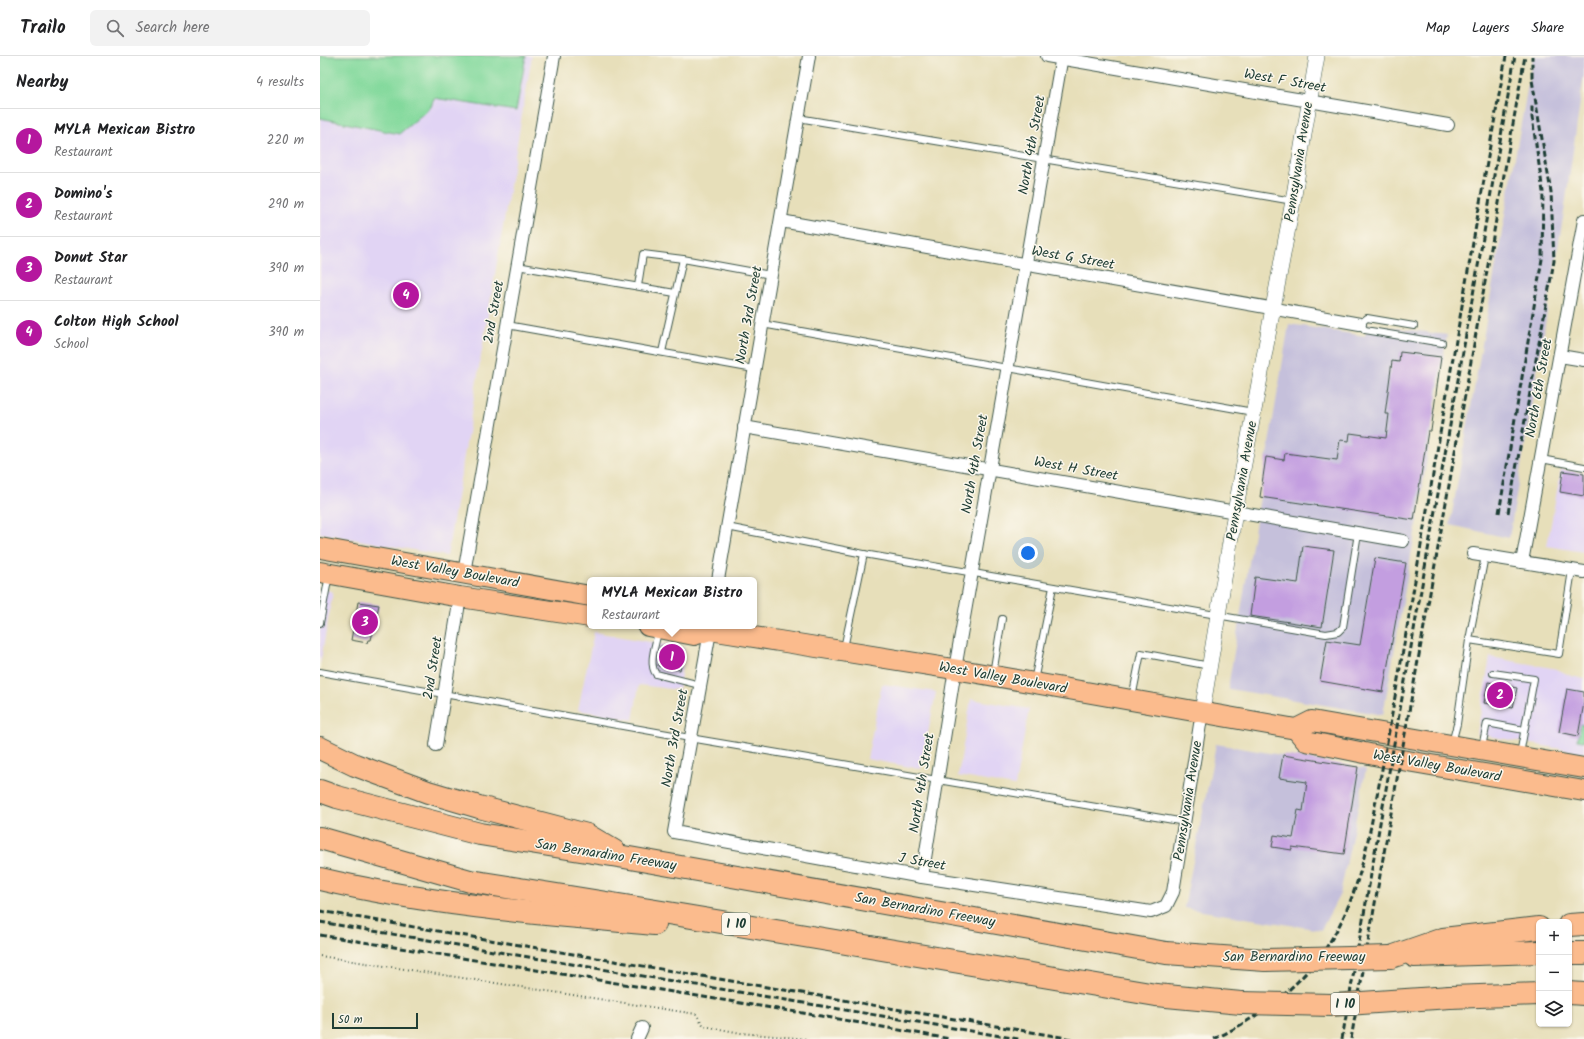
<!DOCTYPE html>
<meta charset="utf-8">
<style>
:root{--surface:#fff;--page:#f2f2f2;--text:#202124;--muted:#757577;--line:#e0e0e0;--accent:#b5179e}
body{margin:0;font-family:Kalam,sans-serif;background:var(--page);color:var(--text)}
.controls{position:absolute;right:12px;bottom:12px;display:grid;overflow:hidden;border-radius:6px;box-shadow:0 1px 3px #0004}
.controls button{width:36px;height:36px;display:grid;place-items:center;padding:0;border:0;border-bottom:1px solid var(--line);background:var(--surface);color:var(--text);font:20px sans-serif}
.scale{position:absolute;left:12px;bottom:10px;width:86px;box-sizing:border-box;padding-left:4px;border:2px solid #1f3d34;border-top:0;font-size:11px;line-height:14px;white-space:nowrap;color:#1f3d34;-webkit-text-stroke:3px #fbf7ec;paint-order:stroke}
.you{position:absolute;left:708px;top:497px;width:14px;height:14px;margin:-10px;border:3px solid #fff;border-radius:50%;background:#1a73e8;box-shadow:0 0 0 6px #1a73e833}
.badge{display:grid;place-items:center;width:26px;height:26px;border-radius:50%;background:var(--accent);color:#fff;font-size:13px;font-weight:700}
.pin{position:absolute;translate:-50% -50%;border:2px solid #fff;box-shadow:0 1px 4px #0006}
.popup{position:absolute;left:267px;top:521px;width:170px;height:52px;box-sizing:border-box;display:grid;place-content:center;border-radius:6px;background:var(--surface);filter:drop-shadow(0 1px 3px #0005);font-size:13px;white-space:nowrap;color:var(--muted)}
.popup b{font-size:15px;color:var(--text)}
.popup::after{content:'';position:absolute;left:50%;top:100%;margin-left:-8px;border:8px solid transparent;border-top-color:var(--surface)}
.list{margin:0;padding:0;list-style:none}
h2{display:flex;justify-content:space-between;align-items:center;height:52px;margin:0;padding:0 16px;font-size:17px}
h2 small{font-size:13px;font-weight:400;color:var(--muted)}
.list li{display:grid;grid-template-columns:26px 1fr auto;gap:12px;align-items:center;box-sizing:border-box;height:64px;padding:0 16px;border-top:1px solid var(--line)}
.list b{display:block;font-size:15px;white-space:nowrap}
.list p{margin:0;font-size:13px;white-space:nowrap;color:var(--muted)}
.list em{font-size:13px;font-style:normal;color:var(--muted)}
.icon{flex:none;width:22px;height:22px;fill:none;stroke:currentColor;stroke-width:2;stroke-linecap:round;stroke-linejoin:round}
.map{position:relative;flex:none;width:1264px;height:983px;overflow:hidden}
header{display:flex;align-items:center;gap:24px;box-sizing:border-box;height:56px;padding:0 20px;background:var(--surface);border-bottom:1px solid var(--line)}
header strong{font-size:19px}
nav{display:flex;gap:22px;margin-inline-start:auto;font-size:14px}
.search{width:280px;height:36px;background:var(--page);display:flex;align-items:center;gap:10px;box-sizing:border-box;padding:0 14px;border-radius:6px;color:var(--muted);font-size:15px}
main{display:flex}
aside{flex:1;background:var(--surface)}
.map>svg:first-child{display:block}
.built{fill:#e1d4f4}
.industrial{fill:#c5c0db}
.green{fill:#83d99c;stroke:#518b68}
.building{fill:#c39ee0}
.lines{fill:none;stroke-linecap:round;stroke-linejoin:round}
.service-casing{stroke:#3d5548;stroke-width:8}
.minor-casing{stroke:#3d5548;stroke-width:14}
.tertiary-casing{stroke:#3d5548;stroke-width:16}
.primary-casing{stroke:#3d5548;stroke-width:22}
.motorway-casing{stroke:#3d5548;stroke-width:24}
.path{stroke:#3d5548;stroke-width:2;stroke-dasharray:1 3;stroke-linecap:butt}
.service{stroke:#fff;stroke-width:6}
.minor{stroke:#fff;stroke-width:12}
.tertiary{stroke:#fff;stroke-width:15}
.primary{stroke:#fbbb8d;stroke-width:20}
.motorway{stroke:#fbbb8d;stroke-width:22}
.rail{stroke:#1f3d34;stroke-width:3;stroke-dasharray:6 3;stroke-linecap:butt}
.motorway-bridge-casing{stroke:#3d5548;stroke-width:24;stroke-linecap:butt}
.motorway-bridge{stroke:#fbbb8d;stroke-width:22}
.labels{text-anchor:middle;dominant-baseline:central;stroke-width:3;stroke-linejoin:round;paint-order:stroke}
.shield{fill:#fbf7ec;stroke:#61756b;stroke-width:1}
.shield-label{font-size:13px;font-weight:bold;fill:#1f3d34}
.street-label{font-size:14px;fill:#1f3d34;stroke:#fbf7ec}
</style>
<header>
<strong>Trailo</strong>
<div class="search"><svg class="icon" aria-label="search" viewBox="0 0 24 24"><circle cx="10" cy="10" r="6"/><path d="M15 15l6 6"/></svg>Search here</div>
<nav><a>Map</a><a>Layers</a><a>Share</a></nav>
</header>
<main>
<aside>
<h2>Nearby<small>4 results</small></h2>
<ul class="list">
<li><span class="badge">1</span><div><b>MYLA Mexican Bistro</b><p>Restaurant</p></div><em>220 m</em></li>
<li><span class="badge">2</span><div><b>Domino's</b><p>Restaurant</p></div><em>290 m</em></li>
<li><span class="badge">3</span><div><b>Donut Star</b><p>Restaurant</p></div><em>390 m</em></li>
<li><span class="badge">4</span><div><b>Colton High School</b><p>School</p></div><em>390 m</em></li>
</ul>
</aside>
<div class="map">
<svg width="1264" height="983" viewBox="0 0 1264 983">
<rect width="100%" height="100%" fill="#fbf7ec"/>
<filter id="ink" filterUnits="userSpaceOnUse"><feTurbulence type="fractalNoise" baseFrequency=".025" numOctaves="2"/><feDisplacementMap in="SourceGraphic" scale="8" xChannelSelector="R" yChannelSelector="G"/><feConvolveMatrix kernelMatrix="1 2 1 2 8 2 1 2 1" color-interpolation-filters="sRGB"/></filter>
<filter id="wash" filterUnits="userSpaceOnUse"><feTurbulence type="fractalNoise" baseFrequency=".012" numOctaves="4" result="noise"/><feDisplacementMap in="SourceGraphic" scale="16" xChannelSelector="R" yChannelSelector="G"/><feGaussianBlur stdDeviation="0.9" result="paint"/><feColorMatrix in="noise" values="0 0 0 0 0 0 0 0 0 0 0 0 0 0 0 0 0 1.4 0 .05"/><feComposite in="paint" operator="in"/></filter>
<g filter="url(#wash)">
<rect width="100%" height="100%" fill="#e7dfba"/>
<!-- built -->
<g class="built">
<polygon points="0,0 212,0 127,500 0,477"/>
<polygon points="1241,413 1264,417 1264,496 1227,490"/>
<polygon points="1,532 13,536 0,609 0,533"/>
<polygon points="274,576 364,592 359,634 319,629 313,664 258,654"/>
<polygon points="1170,601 1237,613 1251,620 1264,623 1264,697 1157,678"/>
<polygon points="562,628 616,636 601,713 547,703"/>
<polygon points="651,643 709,653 695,730 638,720"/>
</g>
<!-- industrial -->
<g class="industrial">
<polygon points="1213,0 1264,0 1264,19 1245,150 1189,482 1130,469"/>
<polygon points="969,268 1045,280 1048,268 1127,279 1096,471 1063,659 909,633 909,626"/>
<polygon points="896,688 1046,713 1020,838 1001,874 864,852"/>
</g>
<!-- green -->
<g class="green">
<polygon points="0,0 206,0 196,55 114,42 111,51 79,78 0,62"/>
<polygon points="1260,668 1264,669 1264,685 1257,684"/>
</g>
<g id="blocks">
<!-- building -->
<g class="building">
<polygon points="1080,296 1121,301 1111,375 1108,375 1094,464 940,441 946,401 964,404 965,397 1017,404 1020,384 1029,385 1030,377 1066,382 1069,358 1065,358 1072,305 1079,306"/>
<polygon points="1243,415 1264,418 1264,440 1240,436"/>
<polygon points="983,490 1014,494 1002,571 930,560 935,521 978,527"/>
<polygon points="1055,502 1086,507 1063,636 1000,625 1007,584 1040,589"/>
<polygon points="38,546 59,549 51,584 48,584 47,587 31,584"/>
<polygon points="341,590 364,594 360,614 338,610"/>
<polygon points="1168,626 1197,632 1193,652 1164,647"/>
<polygon points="1247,633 1264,636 1264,647 1258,680 1239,676"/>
<polygon points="963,699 1038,711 1024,798 972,791 972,794 952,791 954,779 973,782 978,754 983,755 987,726 959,722"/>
</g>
</g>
</g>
<g filter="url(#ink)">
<use href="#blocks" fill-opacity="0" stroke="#3d5548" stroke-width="1"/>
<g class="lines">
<!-- service casing -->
<g class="service-casing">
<g id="service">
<polyline points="478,62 973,145"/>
<polyline points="197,210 355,237"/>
<polyline points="318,230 323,198 363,203"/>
<polyline points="442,268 933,356"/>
<polyline points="187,269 434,313"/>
<polyline points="1094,270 1047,262 1040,268 1045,274 1122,287"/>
<polyline points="342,296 363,203 451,219"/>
<polyline points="1221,403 1264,411"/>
<polyline points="407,471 544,498 1006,578 1018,576 1023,571 1038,477"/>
<polyline points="1165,500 1149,584 1239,598 1252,514"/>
<polyline points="0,567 9,519"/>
<path d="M338 575C336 588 328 608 336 618L380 629"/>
<polyline points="524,592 544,498"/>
<polyline points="0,616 370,682 865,766"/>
<polyline points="1173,617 1214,623 1200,698"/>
<polyline points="673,618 682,563"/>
<polyline points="714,625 733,531"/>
<polyline points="812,642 821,597 890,610"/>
<polyline points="1132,687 1137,668 1149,584"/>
<polyline points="1162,691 1167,667 1204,674"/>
</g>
</g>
<!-- minor casing -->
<g class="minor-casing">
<g id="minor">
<polyline points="727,0 1128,69"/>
<polyline points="461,165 1040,268"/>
<polyline points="1240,300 1264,304"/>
<polyline points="424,371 1083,485"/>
<polyline points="1153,498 1264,516"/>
<polyline points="1202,506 1264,164"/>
<polyline points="144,517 234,0"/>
<polyline points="398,524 489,0"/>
<polyline points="391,570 354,776 602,821 831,856 846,850 853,836 882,656"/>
<polyline points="116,689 140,541"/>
<polyline points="602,821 635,613 742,0"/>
<polyline points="317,983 322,972"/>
</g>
</g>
<!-- tertiary casing -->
<g class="tertiary-casing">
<polyline id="tertiary" points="882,656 915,456 973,145 997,0"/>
</g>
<!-- primary casing -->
<g class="primary-casing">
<g id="primary">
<polyline points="0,492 270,540"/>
<polyline points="0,516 140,541 270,561"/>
<polyline points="328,570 374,579 390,574 459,585 652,616 976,673 992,665 1264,712"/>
<polyline points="976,673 986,685 1064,701 1264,735"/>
</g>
</g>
<!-- motorway casing -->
<g class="motorway-casing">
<g id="motorway">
<polyline points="0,692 35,709 108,736 159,751 267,779 294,795"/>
<polyline points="0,735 17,741 160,778 304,801 846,897 945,904"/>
<polyline points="0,782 150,825 330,854 836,939 921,947"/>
<path d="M0 823C110 849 223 858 335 868"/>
<polyline points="1249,869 1264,868"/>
<polyline points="1249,897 1264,897"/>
<polyline points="1094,900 1219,896"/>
<polyline points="1071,901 1123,883 1219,872"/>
<polyline points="1249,937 1264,938"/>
<polyline points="1130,941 1219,938"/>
</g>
</g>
<!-- path -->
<polyline class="path" points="0,900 376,958 384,970 421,977 488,983"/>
<!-- service -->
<use href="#service" class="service"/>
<!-- minor -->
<use href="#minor" class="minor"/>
<!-- tertiary -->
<use href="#tertiary" class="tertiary"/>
<!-- primary -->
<use href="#primary" class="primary"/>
<!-- motorway -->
<use href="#motorway" class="motorway"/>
<!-- rail -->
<g class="rail">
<polyline points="1179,457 1222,203 1223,136 1212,61 1212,48"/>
<polyline points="1188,457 1234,205 1231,136 1212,24 1212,0"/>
<polyline points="0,855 752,983"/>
<polyline points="0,866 699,983"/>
<polyline points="0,879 501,960 630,983"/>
<path d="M894 983C947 958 995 919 1021 866 1042 824 1049 779 1058 734 1069 678 1078 622 1088 566 1120 377 1152 189 1186 0"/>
<polyline points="1022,983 1195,0"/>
<polyline points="1031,983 1205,0"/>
</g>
<!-- motorway-bridge casing -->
<g class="motorway-bridge-casing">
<g id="motorway-bridge">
<polyline points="945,904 1071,901"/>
<polyline points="921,947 1012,949 1130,941"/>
</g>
</g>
<!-- motorway-bridge -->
<use href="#motorway-bridge" class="motorway-bridge"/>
</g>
</g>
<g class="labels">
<!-- shield labels -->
<g class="shield">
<rect x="402" y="857" width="28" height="22" rx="3"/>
<rect x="1011" y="937" width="28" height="22" rx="3"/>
</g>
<g class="shield-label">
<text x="416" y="868">I 10</text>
<text x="1025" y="948">I 10</text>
</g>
<!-- street labels -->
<g class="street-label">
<text transform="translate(965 25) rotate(10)">West F Street</text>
<text transform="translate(712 89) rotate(-80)">North 4th Street</text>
<text transform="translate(979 106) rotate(-81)">Pennsylvania Avenue</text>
<text transform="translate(753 202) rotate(10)">West G Street</text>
<text transform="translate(174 256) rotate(-80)">2nd Street</text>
<text transform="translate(429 259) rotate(-80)">North 3rd Street</text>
<text transform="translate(1219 332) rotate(-80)">North 6th Street</text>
<text transform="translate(655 408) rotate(-80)">North 4th Street</text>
<text transform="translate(756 413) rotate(10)">West H Street</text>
<text transform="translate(922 425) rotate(-80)">Pennsylvania Avenue</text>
<text transform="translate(135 516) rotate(10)">West Valley Boulevard</text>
<text transform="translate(113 612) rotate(-81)">2nd Street</text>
<text transform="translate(683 622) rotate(10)">West Valley Boulevard</text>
<text transform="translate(355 682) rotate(-80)">North 3rd Street</text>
<text transform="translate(1117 710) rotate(10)">West Valley Boulevard</text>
<text transform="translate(602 727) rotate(-81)">North 4th Street</text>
<text transform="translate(868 745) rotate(-81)">Pennsylvania Avenue</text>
<text transform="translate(286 799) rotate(9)">San Bernardino Freeway</text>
<text transform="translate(602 806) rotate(10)">J Street</text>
<text transform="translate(605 854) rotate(10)">San Bernardino Freeway</text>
<text x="974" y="901">San Bernardino Freeway</text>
</g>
</g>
</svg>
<div class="controls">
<button>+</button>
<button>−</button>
<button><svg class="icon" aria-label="layers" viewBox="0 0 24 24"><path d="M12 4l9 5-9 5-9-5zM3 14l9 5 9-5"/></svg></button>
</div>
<div class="scale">50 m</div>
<div class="you"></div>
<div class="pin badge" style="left:352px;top:601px">1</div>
<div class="popup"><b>MYLA Mexican Bistro</b>Restaurant</div>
<div class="pin badge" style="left:1180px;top:639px">2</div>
<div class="pin badge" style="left:45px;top:566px">3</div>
<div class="pin badge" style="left:86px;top:239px">4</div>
</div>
</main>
